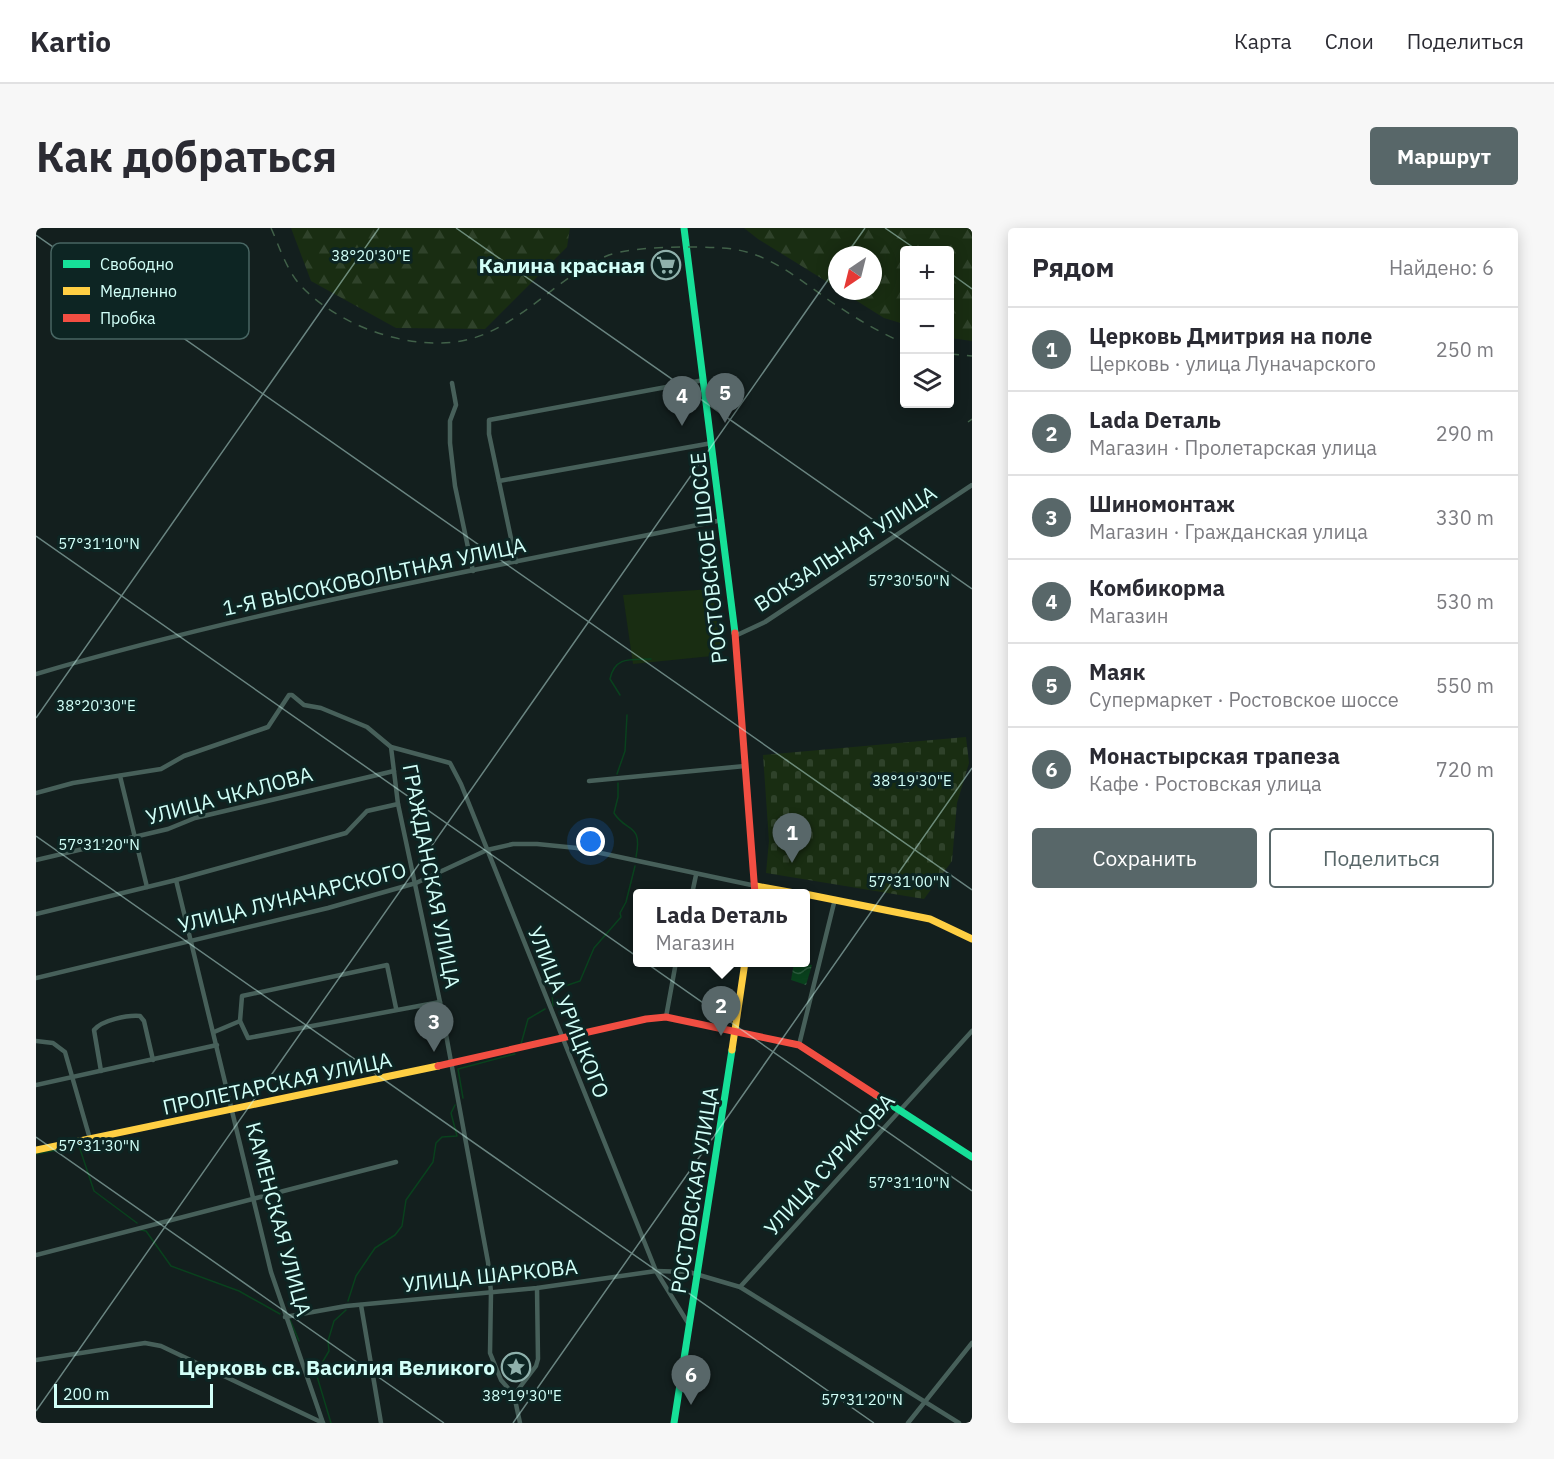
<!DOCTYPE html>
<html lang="ru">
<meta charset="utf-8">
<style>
:root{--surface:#fff;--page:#f7f7f7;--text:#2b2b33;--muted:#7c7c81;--line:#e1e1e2;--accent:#586769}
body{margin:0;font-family:"IBM Plex Sans",sans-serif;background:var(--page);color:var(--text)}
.controls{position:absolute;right:18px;top:18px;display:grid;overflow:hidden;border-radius:6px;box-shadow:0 3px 15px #0003}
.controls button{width:54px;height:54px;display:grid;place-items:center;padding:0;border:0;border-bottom:2px solid var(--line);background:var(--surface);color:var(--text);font:30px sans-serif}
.compass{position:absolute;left:792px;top:18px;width:54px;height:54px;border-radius:50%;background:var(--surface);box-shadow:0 3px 15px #0003;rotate:215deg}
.scale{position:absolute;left:18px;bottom:15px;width:159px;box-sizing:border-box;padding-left:6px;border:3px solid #d2fff8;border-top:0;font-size:16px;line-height:21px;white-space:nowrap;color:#d2fff8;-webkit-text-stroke:4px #0d2523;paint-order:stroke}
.you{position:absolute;left:555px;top:614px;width:21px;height:21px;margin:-15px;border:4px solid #fff;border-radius:50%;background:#1a73e8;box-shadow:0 0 0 9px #1a73e833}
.badge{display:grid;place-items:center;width:39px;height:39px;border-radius:50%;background:var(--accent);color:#fff;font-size:20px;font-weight:700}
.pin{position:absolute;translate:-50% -50px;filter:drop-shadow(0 2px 3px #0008)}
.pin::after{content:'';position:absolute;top:32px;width:21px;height:18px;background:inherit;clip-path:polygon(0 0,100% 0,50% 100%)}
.popup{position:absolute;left:597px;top:661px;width:177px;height:78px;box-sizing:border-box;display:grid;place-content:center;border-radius:6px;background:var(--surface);filter:drop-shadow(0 2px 4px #0005);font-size:20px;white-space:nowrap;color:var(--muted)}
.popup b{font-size:22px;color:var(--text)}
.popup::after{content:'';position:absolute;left:50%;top:100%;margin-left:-12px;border:12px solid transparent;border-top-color:var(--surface)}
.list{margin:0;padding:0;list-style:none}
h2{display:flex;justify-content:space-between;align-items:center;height:78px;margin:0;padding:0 24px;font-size:26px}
h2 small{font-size:20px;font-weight:400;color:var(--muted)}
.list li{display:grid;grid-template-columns:39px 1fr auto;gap:18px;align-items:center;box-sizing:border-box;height:84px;padding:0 24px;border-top:2px solid var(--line)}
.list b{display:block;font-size:22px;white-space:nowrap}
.list p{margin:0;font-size:20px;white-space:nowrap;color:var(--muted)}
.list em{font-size:20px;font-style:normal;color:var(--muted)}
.actions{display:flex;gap:12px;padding:18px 24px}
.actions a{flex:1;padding:14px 0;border:2px solid var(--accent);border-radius:6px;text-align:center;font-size:21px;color:var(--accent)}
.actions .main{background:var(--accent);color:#fff}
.icon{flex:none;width:33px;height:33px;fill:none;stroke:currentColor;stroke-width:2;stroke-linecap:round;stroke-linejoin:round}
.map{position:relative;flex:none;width:936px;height:1195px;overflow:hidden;border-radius:6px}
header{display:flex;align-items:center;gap:36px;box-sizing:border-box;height:84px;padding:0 30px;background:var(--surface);border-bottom:2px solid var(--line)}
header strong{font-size:28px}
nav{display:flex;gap:33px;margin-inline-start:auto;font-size:21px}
.intro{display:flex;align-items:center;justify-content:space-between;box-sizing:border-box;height:144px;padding:0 36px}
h1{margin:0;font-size:42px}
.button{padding:15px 27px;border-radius:6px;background:var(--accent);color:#fff;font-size:21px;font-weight:700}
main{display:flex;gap:36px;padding:0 36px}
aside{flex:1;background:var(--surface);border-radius:6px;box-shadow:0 3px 15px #0003}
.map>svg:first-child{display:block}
.green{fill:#192d12}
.forest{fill:url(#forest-firs)}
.cemetery{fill:url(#cemetery-stones)}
.water{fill:url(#water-waves)}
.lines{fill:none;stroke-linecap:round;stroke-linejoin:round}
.stream{stroke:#09411d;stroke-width:1.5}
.street{stroke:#47605a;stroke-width:4.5}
.fast{stroke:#16e098;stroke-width:7}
.slow{stroke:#ffcf43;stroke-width:7}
.jam{stroke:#f24e42;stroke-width:7}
.rail{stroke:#416149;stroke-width:1.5;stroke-dasharray:9 8;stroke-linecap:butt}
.ticks{fill:none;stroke:#d2fff8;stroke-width:1.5;stroke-opacity:0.45}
.labels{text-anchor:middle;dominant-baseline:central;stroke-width:6;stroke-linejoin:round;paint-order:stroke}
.poi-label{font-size:21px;font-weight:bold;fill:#d2fff8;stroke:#0d2523;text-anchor:end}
.street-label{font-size:21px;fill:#d2fff8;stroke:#0d2523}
.key{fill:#0d2523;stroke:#486663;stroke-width:1.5}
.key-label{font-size:16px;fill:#d2fff8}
.ticks-label{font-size:15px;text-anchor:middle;fill:#d2fff8;stroke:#0d2523;stroke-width:6;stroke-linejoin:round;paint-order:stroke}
</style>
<header>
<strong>Kartio</strong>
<nav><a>Карта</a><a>Слои</a><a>Поделиться</a></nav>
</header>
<div class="intro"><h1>Как добраться</h1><a class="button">Маршрут</a></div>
<main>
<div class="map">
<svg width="936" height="1195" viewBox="0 0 936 1195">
<defs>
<pattern id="forest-firs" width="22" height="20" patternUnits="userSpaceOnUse" patternTransform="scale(1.5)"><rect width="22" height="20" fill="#192d12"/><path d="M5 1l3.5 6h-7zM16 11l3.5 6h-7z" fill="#2f422a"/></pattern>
<pattern id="cemetery-stones" width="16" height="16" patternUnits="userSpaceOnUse" patternTransform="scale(1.5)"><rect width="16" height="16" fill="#192d12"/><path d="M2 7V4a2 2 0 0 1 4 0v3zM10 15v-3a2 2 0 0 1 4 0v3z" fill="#2f422a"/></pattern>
<pattern id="water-waves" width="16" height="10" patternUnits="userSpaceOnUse" patternTransform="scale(1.5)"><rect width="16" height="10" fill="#09411d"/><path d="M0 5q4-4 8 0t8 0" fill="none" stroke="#2c5e3f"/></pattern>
</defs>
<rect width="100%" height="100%" fill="#131f1e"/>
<!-- green -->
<polygon class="green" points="676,361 686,427 597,436 587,367"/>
<!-- forest -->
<g class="forest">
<polygon points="255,0 534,0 531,19 449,101 360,100 275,53"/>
<polygon points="708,0 936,0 936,113 914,110 914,22 868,22 868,96 848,90 805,63 837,63 837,27 801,27 801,60 722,11"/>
</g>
<!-- cemetery -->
<polygon class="cemetery" points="930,509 933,535 921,575 916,633 888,671 730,645 733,613 727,527"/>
<!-- water -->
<polygon class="water" points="758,735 776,737 770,757 755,752"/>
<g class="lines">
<!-- stream -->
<g class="stream">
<path d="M584 467 574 451C579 427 597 432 615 431"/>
<polyline points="581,546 589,523 591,487"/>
<path d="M582 555V569L578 585C590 605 607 594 600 629"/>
<polyline points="517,778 516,766 520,761 544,753 558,720 585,689 584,685 590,674 599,638"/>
<polyline points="485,816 492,791 509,781"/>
<polyline points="427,870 422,841 479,826"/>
<polyline points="0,926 43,918 58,963 101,995"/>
<polyline points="105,1002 110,1003 135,1038 203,1063 244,1086"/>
<polyline points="312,1073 320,1048 339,1020 359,1007 366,998 370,972 397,934 400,915 406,909 421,908 415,885 419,877"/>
<polyline points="254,1092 263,1113"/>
<polyline points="270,1132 279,1144"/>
<polyline points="295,1195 280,1145 293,1123 292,1113 298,1093 310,1082"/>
</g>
<!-- street -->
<g class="street">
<polyline points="416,155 420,177 414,193 414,215 419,258 437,343"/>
<polyline points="463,253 676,215"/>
<polyline points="480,334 453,206 453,192 668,152"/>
<polyline points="699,408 729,394 936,257"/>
<path d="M0 446C225 380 457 339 686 292"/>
<polyline points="355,519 362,576 404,774 452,1034 455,1064 454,1125 465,1152 478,1167 484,1195"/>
<polyline points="84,548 111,659"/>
<polyline points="553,553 709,538"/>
<polyline points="0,565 37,555 125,541 148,528 232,499 253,467 256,467 268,477 285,480 331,499 355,519 414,535 425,556 620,1043 652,1095"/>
<polyline points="0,632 132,601 159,590 358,543"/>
<polyline points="140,652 235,1044 287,1195"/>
<polyline points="656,666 660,647"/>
<polyline points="0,686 140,652 310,605 331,583 362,576"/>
<polyline points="0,750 292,680 380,655 451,622 477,616 501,616 541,620 720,658"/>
<polyline points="360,780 351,737 206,768 204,793 212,810 404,774"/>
<polyline points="630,789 640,734"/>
<polyline points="178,804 204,793"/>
<polyline points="0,813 17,815 29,824 54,911"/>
<polyline points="763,817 799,671"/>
<path d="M65 843 58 802C66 792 91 787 104 788L108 793 117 832"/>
<polyline points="0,857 181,817"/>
<polyline points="0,1027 360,934"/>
<polyline points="704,1059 923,1195"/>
<polyline points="325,1077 345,1195"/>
<polyline points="249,1089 310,1078 501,1060 620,1043 653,1044 704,1059 936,803"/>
<polyline points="0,1132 109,1115 125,1118 287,1195"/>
<polyline points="478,1167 500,1138 502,1131 501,1060"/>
<polyline points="872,1195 936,1115"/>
</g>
<!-- fast -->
<g class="fast">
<polyline points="648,0 699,405"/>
<polyline points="840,867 936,929"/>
<polyline points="638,1195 696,822"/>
</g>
<!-- slow -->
<g class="slow">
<polyline points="720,658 764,666"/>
<polyline points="769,666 894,691 936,711"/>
<polyline points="696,822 709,734"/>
<polyline points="0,922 402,838"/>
</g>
<!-- jam -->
<g class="jam">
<polyline points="699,405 719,666"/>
<polyline points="402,838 610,791 630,789 763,817 840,867"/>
</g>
<!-- rail -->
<g class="rail">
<path d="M235 0C244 20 251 44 267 60 309 103 394 131 451 105 495 86 528 45 573 27 599 18 658 18 686 20 729 22 760 49 794 73 818 89 842 104 868 115"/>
<polyline points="914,126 936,128"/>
<polyline points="932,194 936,191"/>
</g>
</g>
<!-- ticks -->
<path class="ticks" d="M420 0 936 361M849 0 881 22M0 7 936 662M810 27 829 0M914 45 936 61M0 308 936 963M0 490 343 0M0 608 838 1195M0 909 408 1195M0 1183 801 39M477 1195 936 540"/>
<!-- icons -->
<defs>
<g id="supermarket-ring" transform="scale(1.5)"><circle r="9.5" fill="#0d2523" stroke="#8fb1ac" stroke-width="1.5"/><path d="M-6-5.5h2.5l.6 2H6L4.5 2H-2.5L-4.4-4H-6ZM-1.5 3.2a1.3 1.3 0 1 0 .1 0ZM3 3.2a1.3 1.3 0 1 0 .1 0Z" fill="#8fb1ac"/></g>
<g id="sight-ring" transform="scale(1.5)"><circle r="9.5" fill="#0d2523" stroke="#8fb1ac" stroke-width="1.5"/><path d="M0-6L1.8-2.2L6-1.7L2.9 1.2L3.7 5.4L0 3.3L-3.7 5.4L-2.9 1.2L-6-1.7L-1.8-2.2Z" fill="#8fb1ac"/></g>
</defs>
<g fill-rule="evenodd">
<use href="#supermarket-ring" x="630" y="37"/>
<use href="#sight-ring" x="480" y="1139"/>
</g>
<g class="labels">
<!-- poi labels -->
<g class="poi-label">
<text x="609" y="37">Калина красная</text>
<text x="459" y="1139">Церковь св. Василия Великого</text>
</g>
<!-- street labels -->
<g class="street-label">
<text transform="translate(809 320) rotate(-33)">ВОКЗАЛЬНАЯ УЛИЦА</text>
<text transform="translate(672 330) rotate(-96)">РОСТОВСКОЕ ШОССЕ</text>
<text transform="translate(338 348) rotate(-12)">1-Я ВЫСОКОВОЛЬТНАЯ УЛИЦА</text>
<text transform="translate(193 567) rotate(-15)">УЛИЦА ЧКАЛОВА</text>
<text transform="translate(396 648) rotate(79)">ГРАЖДАНСКАЯ УЛИЦА</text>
<text transform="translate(256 669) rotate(-14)">УЛИЦА ЛУНАЧАРСКОГО</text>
<text transform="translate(533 784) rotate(68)">УЛИЦА УРИЦКОГО</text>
<text transform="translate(241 855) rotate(-12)">ПРОЛЕТАРСКАЯ УЛИЦА</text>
<text transform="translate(793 936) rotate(-48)">УЛИЦА СУРИКОВА</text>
<text transform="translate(658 962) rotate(-81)">РОСТОВСКАЯ УЛИЦА</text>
<text transform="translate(243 991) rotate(75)">КАМЕНСКАЯ УЛИЦА</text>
<text transform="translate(454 1047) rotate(-6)">УЛИЦА ШАРКОВА</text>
</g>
</g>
<!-- legend -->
<rect x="15" y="15" width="198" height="96" rx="9" class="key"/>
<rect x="27" y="32" width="27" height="8" fill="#16e098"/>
<rect x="27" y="59" width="27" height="8" fill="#ffcf43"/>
<rect x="27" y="86" width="27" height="8" fill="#f24e42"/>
<g class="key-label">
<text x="64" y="42">Свободно</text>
<text x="64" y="69">Медленно</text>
<text x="64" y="96">Пробка</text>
</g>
<g class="ticks-label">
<text x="335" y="33">38°20'30"E</text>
<text x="63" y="321">57°31'10"N</text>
<text x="873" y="358">57°30'50"N</text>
<text x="60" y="483">38°20'30"E</text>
<text x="876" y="558">38°19'30"E</text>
<text x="63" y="622">57°31'20"N</text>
<text x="873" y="659">57°31'00"N</text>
<text x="63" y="923">57°31'30"N</text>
<text x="873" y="960">57°31'10"N</text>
<text x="486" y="1173">38°19'30"E</text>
<text x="826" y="1177">57°31'20"N</text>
</g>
</svg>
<div class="controls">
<button>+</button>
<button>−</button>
<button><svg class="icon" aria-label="layers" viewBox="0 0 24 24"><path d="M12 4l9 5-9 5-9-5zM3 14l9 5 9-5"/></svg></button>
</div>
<svg class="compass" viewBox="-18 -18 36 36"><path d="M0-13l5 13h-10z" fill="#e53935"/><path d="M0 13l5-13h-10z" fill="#7c7c81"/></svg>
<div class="scale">200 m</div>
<div class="you"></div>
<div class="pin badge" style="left:756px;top:635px">1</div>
<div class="pin badge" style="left:685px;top:808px">2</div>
<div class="popup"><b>Lada Dеталь</b>Магазин</div>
<div class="pin badge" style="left:398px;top:824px">3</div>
<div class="pin badge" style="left:646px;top:198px">4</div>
<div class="pin badge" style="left:689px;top:195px">5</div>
<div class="pin badge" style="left:655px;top:1177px">6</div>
</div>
<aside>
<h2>Рядом<small>Найдено: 6</small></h2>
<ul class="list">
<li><span class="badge">1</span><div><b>Церковь Дмитрия на поле</b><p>Церковь · улица Луначарского</p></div><em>250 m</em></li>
<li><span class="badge">2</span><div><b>Lada Dеталь</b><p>Магазин · Пролетарская улица</p></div><em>290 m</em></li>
<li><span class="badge">3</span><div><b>Шиномонтаж</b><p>Магазин · Гражданская улица</p></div><em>330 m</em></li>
<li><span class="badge">4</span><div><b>Комбикорма</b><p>Магазин</p></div><em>530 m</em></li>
<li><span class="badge">5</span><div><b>Маяк</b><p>Супермаркет · Ростовское шоссе</p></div><em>550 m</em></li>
<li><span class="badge">6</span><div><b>Монастырская трапеза</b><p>Кафе · Ростовская улица</p></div><em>720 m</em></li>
</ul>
<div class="actions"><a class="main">Сохранить</a><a>Поделиться</a></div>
</aside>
</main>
